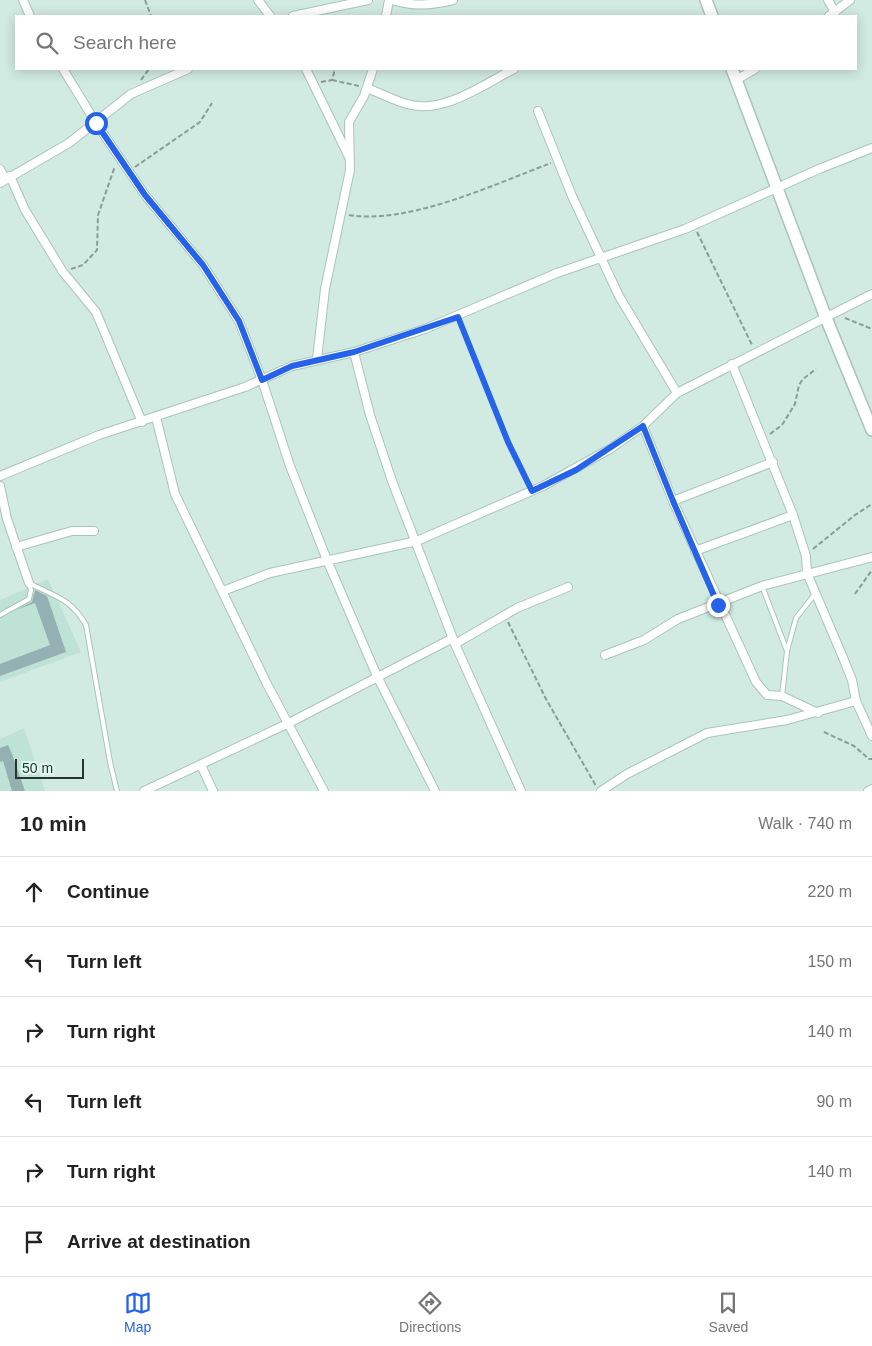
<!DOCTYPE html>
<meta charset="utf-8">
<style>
:root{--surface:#fff;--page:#f2f2f2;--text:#222;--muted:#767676;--line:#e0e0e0;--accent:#2563eb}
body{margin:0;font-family:Helvetica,sans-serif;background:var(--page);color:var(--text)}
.scale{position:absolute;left:15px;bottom:12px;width:69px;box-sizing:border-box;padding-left:5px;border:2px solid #293430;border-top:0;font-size:14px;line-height:18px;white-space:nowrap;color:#293430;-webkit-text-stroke:4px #def9ef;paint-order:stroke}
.stop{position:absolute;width:15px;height:15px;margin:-11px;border:4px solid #2563eb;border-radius:50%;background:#fff}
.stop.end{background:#2563eb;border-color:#fff;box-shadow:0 1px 5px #0008}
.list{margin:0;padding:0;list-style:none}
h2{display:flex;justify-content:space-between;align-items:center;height:65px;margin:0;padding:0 20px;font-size:21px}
h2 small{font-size:16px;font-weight:400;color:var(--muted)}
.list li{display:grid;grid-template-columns:32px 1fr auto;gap:15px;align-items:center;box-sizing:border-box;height:70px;padding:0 20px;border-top:1px solid var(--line)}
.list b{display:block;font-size:19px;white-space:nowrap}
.list em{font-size:16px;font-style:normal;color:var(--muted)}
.icon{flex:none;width:28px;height:28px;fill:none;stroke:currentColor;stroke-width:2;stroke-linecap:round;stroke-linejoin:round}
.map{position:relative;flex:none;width:872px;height:791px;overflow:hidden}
.search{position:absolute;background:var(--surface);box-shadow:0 2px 12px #0003;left:15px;right:15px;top:15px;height:55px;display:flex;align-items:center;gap:12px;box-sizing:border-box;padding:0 18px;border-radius:0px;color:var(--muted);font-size:19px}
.sheet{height:485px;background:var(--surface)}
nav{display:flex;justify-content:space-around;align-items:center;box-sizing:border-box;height:70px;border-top:1px solid var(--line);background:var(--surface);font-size:14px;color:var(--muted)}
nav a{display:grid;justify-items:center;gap:2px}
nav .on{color:var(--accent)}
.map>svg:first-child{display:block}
.built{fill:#bfe2d6}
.building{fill:#94b0b2}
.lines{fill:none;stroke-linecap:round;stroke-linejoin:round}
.lane-casing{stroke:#aac4bb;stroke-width:6}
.street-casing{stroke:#aac4bb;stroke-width:10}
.secondary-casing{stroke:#aac4bb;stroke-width:14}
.path{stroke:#8a9d96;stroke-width:2;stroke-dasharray:5 2.5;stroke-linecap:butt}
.lane{stroke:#fff;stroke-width:4}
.street{stroke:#fff;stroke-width:8}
.secondary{stroke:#fff;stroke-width:11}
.route{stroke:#2563eb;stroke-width:6}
</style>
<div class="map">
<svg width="872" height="791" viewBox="0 0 872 791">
<rect width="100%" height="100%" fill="#d1ebe2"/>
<!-- built -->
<g class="built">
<polygon points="48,579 81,652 0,682 0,600"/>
<polygon points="24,728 45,791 0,791 0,739"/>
</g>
<!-- building -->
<g class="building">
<polygon points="35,590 47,596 66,652 0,676 0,664 50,645 35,603 16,610 32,602"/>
<polygon points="8,745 12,754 25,791 12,791 3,761 0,762 0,748"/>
</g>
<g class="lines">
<!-- lane casing -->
<g class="lane-casing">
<g id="lane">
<path d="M29 583C56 597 70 598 86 625L110 762 117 791"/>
<polyline points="762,586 787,651 782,696"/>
<polyline points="0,615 29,599 31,590 29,583"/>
<polyline points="787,651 796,618 815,594"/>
</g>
</g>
<!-- street casing -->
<g class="street-casing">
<g id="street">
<polyline points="23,0 30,16"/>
<polyline points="258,0 270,16"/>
<path d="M392 0C414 7 431 5 453 0"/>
<polyline points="828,0 835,12"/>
<polyline points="293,16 368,0"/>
<polyline points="386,16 389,0"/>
<polyline points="829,16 850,0"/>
<polyline points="63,69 96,123 145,195 203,265 239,321 262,380 290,466 327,560 377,676 435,791"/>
<polyline points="306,69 349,157"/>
<polyline points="736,80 755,69"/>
<path d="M367 88C380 93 393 100 407 104 443 115 484 84 514 69"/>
<polyline points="538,111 572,196 619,296 677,393"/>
<polyline points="0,169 5,179"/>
<polyline points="10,176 25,210 63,272 96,312 142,422"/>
<polyline points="0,183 69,143 131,94 188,69"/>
<polyline points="354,352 370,415 392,481 455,644 521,791"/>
<polyline points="317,359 325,289 350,170 349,122 364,96 373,69"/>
<polyline points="732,364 793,515 806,556 807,573 844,660 852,680 856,701"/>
<polyline points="156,417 175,494 267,684 324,791"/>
<polyline points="643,426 673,501 756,682 767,695 782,696 818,713"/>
<polyline points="0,476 99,435 245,387 292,366 354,352 425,329 557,273 685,229 819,169 872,148"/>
<polyline points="0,486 7,519 29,583"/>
<polyline points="673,501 773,462"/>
<polyline points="16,547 72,531 94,531"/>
<polyline points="695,551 793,515"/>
<polyline points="223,591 270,573 417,541 543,486 610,449 643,426 677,393 872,294"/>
<polyline points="455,644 517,608 568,587"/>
<polyline points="605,655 644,640 678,619 762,586 872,557"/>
<polyline points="201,765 213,791"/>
<polyline points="144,791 289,723 453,638"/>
<polyline points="601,791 627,774 707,733 787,720 856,701 872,736"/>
<polyline points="868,791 872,789"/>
</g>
</g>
<!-- secondary casing -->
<g class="secondary-casing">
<g id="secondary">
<polyline points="706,0 712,16"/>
<polyline points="732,69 826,318 872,430"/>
</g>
</g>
<!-- path -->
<g class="path">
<polyline points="145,0 151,16"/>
<polyline points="141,80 149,69"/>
<polyline points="332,80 359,86"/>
<polyline points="321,82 332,80 335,69"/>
<polyline points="135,167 200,122 212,103"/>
<path d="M349 215C408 225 495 184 551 163"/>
<polyline points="697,232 752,345"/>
<polyline points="71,269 83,265 97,250 98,215 115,166"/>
<polyline points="845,318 872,329"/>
<polyline points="460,324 508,442 528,483"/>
<polyline points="770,434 782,425 795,404 799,385 803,379 816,369"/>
<polyline points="813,549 855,515 872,504"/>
<polyline points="855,594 872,570"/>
<polyline points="508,622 546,699 596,786"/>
<polyline points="824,732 854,746 869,759 872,759"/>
</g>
<!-- lane -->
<use href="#lane" class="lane"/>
<!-- street -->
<use href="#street" class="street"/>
<!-- secondary -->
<use href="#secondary" class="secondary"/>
</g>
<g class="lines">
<!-- route -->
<polyline class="route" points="96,123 145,195 203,265 239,321 262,380 292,366 354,352 458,317 508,442 532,491 576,470 643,426 673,501 718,605"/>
</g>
</svg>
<div class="scale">50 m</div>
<div class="stop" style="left:96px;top:123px"></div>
<div class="stop end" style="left:718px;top:605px"></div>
<div class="search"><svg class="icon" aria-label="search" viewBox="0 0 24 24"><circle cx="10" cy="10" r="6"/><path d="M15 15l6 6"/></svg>Search here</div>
</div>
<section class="sheet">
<h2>10 min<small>Walk · 740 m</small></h2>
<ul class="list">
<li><svg class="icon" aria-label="ahead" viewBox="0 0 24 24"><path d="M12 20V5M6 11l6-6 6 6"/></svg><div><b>Continue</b></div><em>220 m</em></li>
<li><svg class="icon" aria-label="left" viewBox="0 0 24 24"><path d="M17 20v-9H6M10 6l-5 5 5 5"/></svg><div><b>Turn left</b></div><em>150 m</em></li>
<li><svg class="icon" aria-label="right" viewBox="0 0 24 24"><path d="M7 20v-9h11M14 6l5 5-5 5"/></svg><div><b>Turn right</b></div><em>140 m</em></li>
<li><svg class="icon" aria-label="left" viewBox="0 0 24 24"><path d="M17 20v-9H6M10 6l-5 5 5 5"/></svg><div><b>Turn left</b></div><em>90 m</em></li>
<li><svg class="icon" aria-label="right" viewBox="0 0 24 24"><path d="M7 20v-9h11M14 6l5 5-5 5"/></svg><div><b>Turn right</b></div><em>140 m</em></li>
<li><svg class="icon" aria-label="arrive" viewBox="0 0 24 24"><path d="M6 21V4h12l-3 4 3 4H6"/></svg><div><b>Arrive at destination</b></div></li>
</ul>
</section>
<nav>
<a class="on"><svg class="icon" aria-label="map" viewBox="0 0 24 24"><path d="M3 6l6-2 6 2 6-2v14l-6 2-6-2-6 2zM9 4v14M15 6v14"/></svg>Map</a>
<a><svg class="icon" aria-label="directions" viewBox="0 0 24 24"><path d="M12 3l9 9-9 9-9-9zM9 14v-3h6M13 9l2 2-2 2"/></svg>Directions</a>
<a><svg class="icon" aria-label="saved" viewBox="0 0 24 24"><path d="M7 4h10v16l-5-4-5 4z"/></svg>Saved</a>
</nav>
